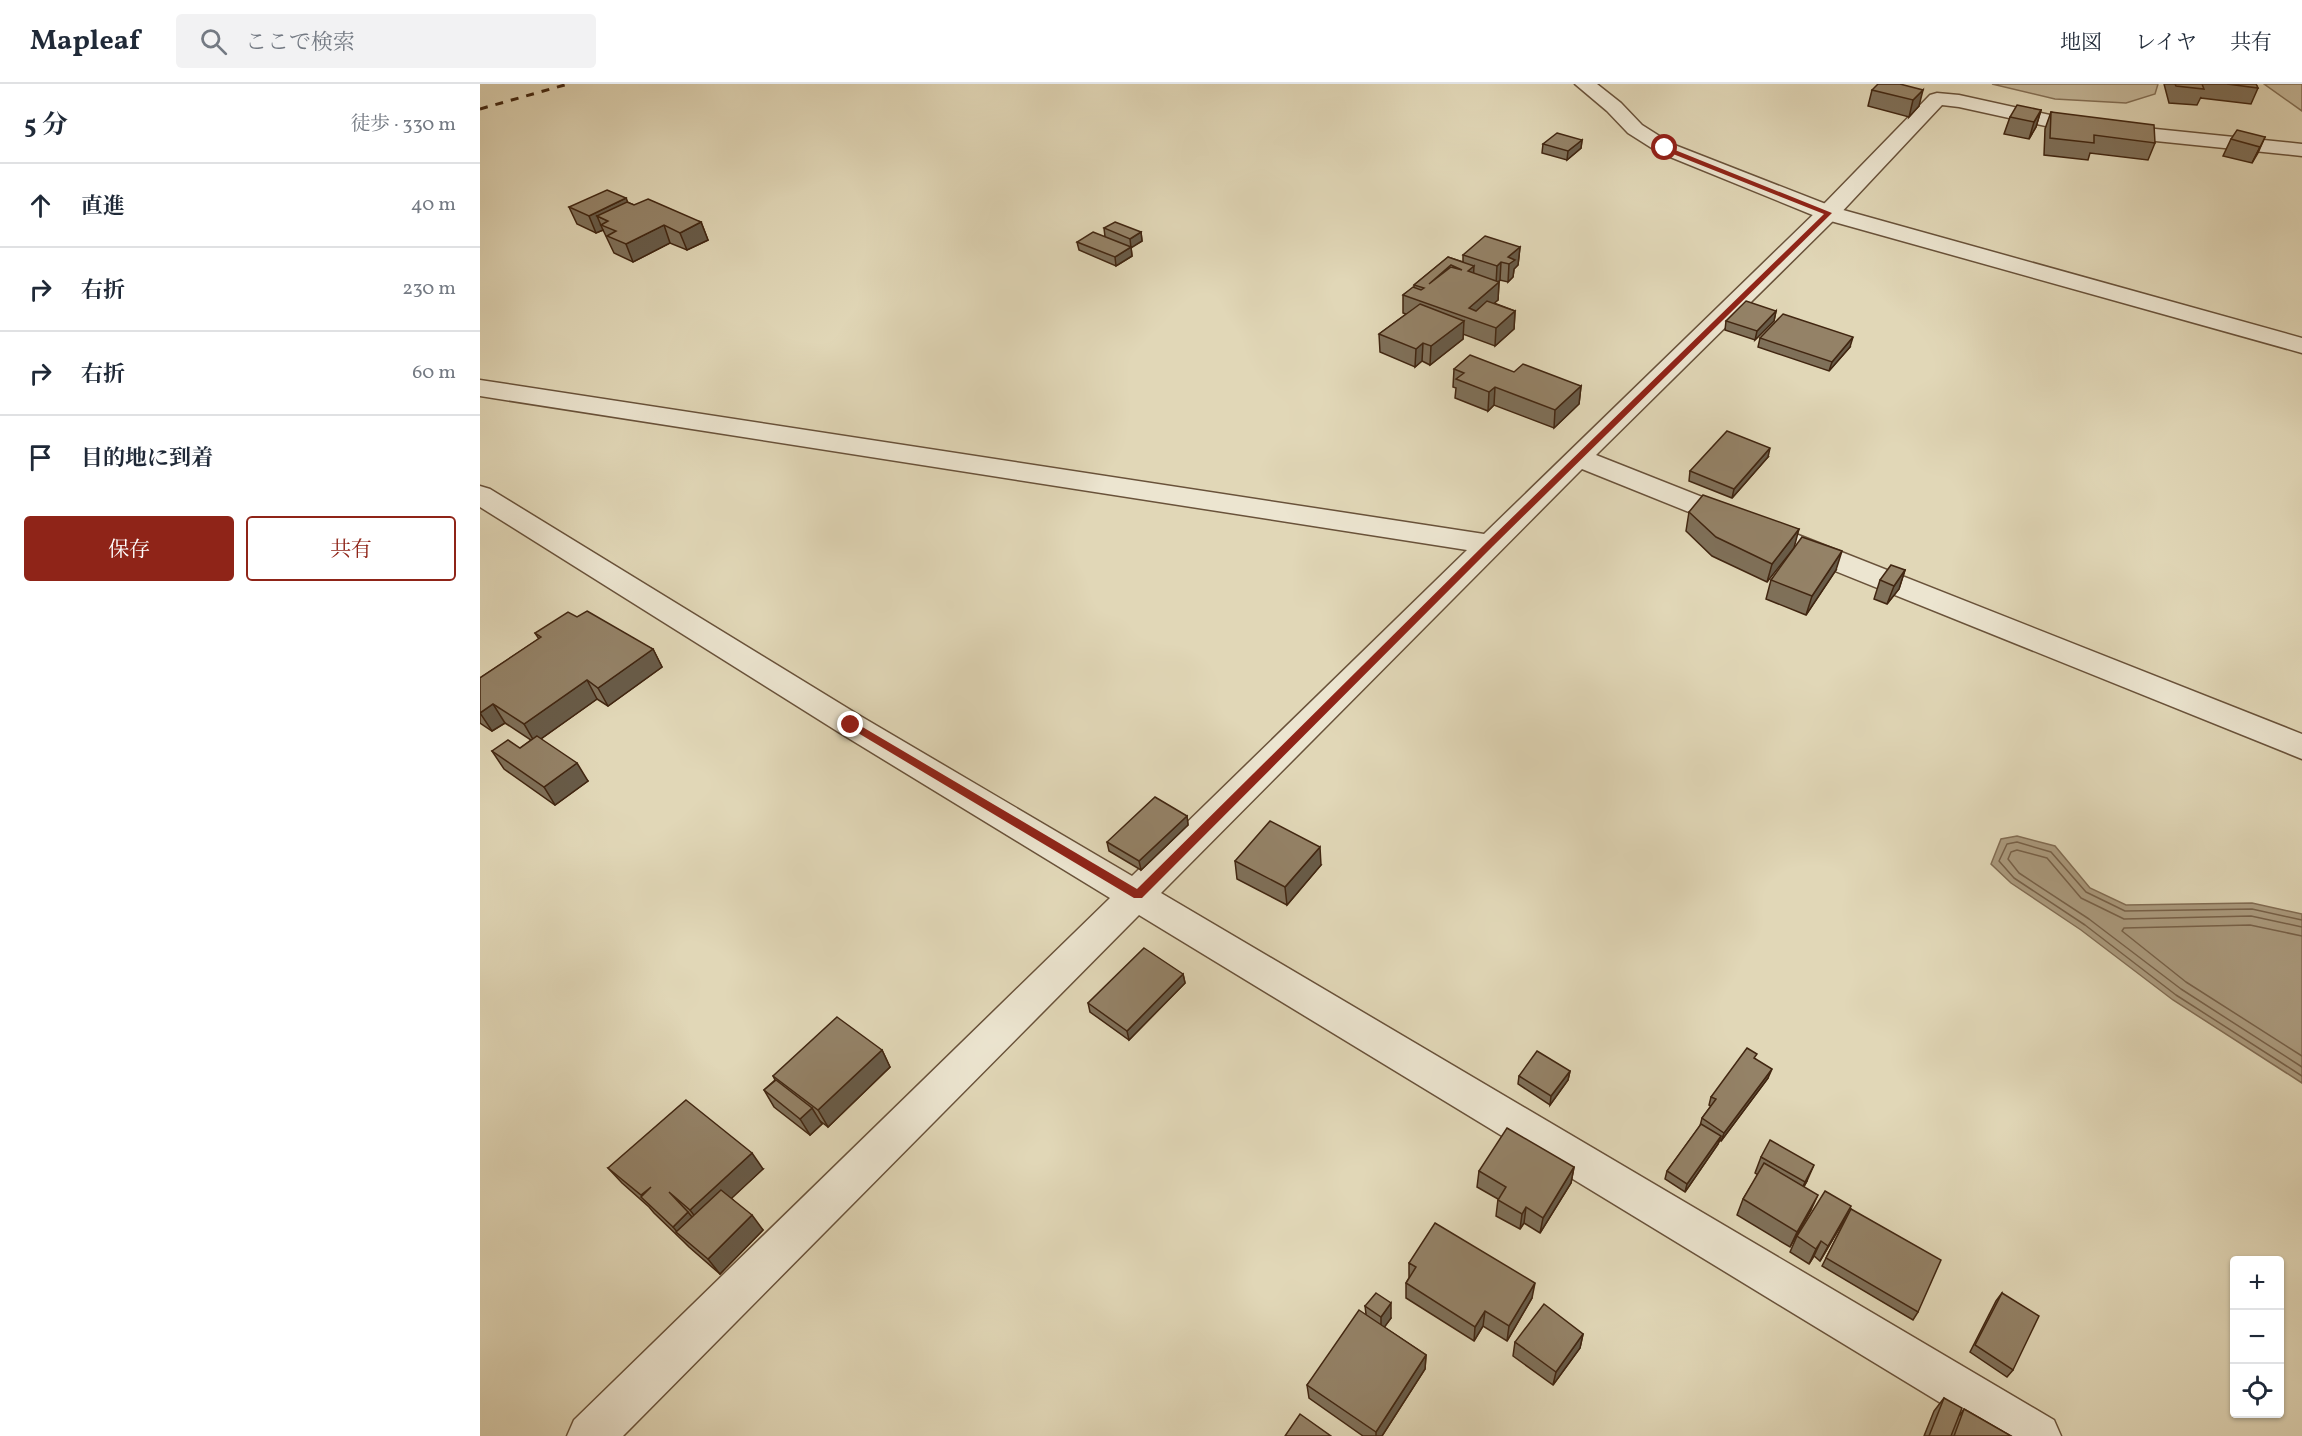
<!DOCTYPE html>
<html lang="ja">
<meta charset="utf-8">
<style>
:root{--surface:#fff;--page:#f2f2f3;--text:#1f2937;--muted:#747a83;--line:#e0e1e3;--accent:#8f2418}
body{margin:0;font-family:Vollkorn,"Noto Serif JP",serif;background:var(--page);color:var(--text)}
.controls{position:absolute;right:18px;bottom:18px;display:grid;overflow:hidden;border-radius:6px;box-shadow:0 2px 4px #0004}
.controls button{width:54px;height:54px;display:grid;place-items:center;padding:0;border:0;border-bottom:2px solid var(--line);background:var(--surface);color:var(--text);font:30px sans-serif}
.stop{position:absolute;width:18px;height:18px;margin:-14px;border:4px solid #8f2418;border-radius:50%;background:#fff}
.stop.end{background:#8f2418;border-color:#fff;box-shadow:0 2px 6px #0008}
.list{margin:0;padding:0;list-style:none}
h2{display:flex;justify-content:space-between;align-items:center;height:78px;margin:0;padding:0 24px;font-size:26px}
h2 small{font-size:20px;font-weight:400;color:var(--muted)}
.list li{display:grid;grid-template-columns:39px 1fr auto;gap:18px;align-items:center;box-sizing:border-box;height:84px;padding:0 24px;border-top:2px solid var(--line)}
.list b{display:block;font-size:22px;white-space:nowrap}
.list em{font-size:20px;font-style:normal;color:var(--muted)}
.actions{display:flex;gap:12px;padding:18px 24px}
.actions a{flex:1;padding:14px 0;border:2px solid var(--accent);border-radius:6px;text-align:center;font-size:21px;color:var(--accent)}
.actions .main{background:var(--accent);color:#fff}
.icon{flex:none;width:33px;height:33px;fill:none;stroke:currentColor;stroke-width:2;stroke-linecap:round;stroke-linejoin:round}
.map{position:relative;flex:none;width:1822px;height:1352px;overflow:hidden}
header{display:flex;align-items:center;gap:36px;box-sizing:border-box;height:84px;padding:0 30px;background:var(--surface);border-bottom:2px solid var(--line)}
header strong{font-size:28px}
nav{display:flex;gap:33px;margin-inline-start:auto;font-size:21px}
.search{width:420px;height:54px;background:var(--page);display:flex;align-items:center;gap:15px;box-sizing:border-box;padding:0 21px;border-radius:6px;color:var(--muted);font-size:22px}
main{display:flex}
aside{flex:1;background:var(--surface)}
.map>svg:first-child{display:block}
.green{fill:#c6b99b;stroke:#847056;stroke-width:1.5}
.water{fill:#ab9b7f;stroke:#816c53;stroke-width:1.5}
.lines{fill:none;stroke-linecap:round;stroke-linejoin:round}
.shore{stroke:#766048;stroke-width:1.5}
.minor-casing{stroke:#69523a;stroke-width:3}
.tertiary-casing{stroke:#69523a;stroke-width:3}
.minor{fill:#ece5d0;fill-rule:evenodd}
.tertiary{fill:#ece5d0;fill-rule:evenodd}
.rail{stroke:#412611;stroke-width:3;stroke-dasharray:8 8;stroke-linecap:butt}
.wall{fill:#7f7059;stroke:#412611;stroke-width:1.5;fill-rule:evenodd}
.shaded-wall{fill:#685b48;stroke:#412611;stroke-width:1.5}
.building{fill:#948267;stroke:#412611;stroke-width:1.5;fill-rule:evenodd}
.route{fill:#8f2418}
</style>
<header>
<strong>Mapleaf</strong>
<div class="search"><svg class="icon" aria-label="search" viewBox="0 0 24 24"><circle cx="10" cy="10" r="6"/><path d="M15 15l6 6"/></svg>ここで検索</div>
<nav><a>地図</a><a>レイヤ</a><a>共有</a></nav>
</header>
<main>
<aside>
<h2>5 分<small>徒歩 · 330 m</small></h2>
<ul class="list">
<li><svg class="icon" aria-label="ahead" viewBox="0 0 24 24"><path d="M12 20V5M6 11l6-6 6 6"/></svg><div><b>直進</b></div><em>40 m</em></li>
<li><svg class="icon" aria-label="right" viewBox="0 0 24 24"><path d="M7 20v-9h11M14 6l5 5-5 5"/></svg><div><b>右折</b></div><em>230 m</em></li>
<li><svg class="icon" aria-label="right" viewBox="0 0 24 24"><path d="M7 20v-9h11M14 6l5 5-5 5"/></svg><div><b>右折</b></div><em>60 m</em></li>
<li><svg class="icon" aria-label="arrive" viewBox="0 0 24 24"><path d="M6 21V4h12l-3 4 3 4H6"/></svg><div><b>目的地に到着</b></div></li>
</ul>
<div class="actions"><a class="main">保存</a><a>共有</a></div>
</aside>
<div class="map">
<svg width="1822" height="1352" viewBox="0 0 1822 1352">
<rect width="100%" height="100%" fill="#e1d7b7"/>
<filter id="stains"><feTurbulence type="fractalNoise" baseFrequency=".00333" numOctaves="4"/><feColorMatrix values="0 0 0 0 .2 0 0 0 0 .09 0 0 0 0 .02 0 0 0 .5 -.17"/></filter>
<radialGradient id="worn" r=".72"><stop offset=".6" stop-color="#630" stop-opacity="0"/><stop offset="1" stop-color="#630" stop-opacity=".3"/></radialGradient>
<!-- green -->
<g class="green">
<polygon points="1512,0 1678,0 1675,10 1646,19 1575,15"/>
<polygon points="1784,0 1822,0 1822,27"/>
</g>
<!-- water -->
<polygon class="water" points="1537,752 1575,762 1610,804 1646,821 1772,819 1822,830 1822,999 1693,916 1601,846 1531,799 1511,780 1521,755"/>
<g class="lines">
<!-- shore -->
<g class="shore">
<polyline points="1822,836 1772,825 1645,827 1606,808 1571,768 1537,758 1527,760 1519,777 1534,794 1605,841 1696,911 1822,992"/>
<polyline points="1822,843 1771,832 1644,835 1601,814 1567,774 1537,766 1531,768 1528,775 1539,789 1609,835 1701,905 1822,983"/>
<polyline points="1822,852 1770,841 1644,844 1642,847 1706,898 1822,972"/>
</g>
<!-- minor casing -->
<g class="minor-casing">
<polygon id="minor" points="1457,9 1479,11 1597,37 1822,60 1822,72 1597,49 1479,23 1462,21 1356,134 1116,371 1822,650 1822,675 1102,385 681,809 1574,1336 1581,1352 1515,1352 659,831 143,1352 87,1352 94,1336 630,814 360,649 0,423 0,402 10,405 382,633 652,792 987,466 0,312 0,296 1004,450 1340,124 1450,11"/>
</g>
<!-- tertiary casing -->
<g class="tertiary-casing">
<polygon id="tertiary" points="1095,0 1117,0 1141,19 1162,41 1192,60 1356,124 1822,254 1822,269 1340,134 1178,68 1148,49 1127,27"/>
</g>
<!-- minor -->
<use href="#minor" class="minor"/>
<!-- tertiary -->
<use href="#tertiary" class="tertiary"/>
<!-- rail -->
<polyline class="rail" points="0,25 88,0"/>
</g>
<!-- wall -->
<g class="wall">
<polygon points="1420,0 1439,22 1429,33 1388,22 1392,6"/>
<polygon points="1684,0 1776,0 1778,4 1771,20 1721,14 1721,13 1717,21 1689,19"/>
<polygon points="1561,26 1556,43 1549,55 1524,50 1530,33"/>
<polygon points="1571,28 1675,59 1668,76 1610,69 1608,76 1564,71 1565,45"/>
<polygon points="1785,53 1772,79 1743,72 1751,55"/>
<polygon points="1102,56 1101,64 1087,76 1062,69 1063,60"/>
<polygon points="146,114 147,118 154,121 221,138 228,156 207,166 190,159 153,178 134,169 123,146 116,149 97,140 89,123"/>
<polygon points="624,144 661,148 662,157 651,163 652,172 636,182 599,166 597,158 625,153"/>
<path d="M1040 163 1038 181 1034 185 1033 193 1028 198 1020 196 1018 198H1019L1018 216 1014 219 1035 227 1034 245 1015 262 983 250V255L950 281 942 277 935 283 900 268 899 250 926 230 923 229V211L934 203V201L968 173 983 178V171ZM971 181 982 186 949 200Z"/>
<polygon points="1296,227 1294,237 1275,256 1245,246 1246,237"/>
<polygon points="1280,254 1370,263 1349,287 1278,263"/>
<polygon points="974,285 1034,288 1101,302 1099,320 1074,344 1014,321 1008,327 975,314 976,304 973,303"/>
<polygon points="1288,373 1252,414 1209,397 1210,387"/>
<polygon points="1209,428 1319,445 1287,498 1232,472 1206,447"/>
<polygon points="1356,486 1326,531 1286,515 1291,496"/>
<polygon points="1425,486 1419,505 1407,520 1394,515 1400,496"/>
<polygon points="97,533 173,565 182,583 128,622 117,615 61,655 108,697 75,721 24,685 12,667 40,664 51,656 25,639 12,647 0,639 0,594 59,555 55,549"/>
<polygon points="707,732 708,741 661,786 629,767 627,758"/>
<polygon points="755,777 841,781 807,821 757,795"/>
<polygon points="703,890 705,899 649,956 610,928 608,919"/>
<polygon points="402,966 410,983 348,1043 339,1036 342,1040 330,1051 294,1023 284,1006 295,996 293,992"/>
<polygon points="1275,975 1288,994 1241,1057 1240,1056 1238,1060 1205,1108 1185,1095 1187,1087 1220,1042 1222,1034 1231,1022 1229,1021 1231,1013"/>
<polygon points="1090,987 1088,996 1070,1021 1038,1000 1039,992"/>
<polygon points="1281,1073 1327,1097 1324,1102 1331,1126 1310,1163 1257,1131 1263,1115 1278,1091 1275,1089"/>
<polygon points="1094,1083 1091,1099 1060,1149 1044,1139 1040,1145 1016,1132 1018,1115 997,1103 999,1087"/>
<polygon points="128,1084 283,1085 251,1114 283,1146 240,1190 209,1163 203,1157 174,1129 169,1123 142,1099"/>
<polygon points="1371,1125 1438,1228 1433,1236 1342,1182"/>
<polygon points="1363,1138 1340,1177 1334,1172 1329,1180 1310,1168 1317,1152"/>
<polygon points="929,1179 1052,1214 1027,1257 1003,1242 994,1257 926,1214 926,1199 929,1194"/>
<polygon points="1522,1209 1533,1286 1527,1293 1490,1268 1516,1217"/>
<polygon points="885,1222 911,1234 904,1243 946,1271 945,1285 902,1352 883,1352 829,1314 827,1301 886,1230"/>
<polygon points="1103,1250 1100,1264 1073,1301 1033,1272 1035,1258"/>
<polygon points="1464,1314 1480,1331 1484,1325 1531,1352 1444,1352 1454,1327"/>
</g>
<!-- shaded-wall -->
<g class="shaded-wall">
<polygon points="1443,6 1439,22 1429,33 1433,16"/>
<polygon points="1561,26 1556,43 1549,55 1554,38"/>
<polygon points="1785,53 1778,69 1772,79"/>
<polygon points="1102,56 1101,64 1087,76 1088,67"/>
<polygon points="146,114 153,131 128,137 117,132 123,146 116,149 109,132"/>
<polygon points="221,138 228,156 207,166 200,149"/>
<polygon points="184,141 190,159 153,178 146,160"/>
<polygon points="661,148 662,157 651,164 650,155"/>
<polygon points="651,163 652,172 636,182 635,173"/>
<polygon points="1040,163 1038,181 1034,185 1033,193 1028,198 1029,180 1028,173"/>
<polygon points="1021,178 1020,196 1016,200 1017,182"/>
<polygon points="994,182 993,199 988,187"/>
<polygon points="1019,198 1018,216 995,236 989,224"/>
<polygon points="1035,227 1034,245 1015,262 1016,244"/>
<polygon points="1296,227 1294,237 1275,256 1277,247"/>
<polygon points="984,237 983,255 950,281 951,262"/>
<polygon points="1373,253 1370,263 1349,287 1352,278"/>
<polygon points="943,259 942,277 935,283 936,265"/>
<polygon points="1101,302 1099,320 1074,344 1075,326"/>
<polygon points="1015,303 1014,321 1008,327 1009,308"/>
<polygon points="1290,364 1288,373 1252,414 1254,405"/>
<polygon points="1319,445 1314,464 1287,498 1292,480"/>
<polygon points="1362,467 1356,486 1326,531 1332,512"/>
<polygon points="1425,486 1419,505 1407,520 1414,502"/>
<polygon points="173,565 182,583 128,622 118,604"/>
<polygon points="107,596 117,615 55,659 44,640"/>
<polygon points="13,620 25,639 12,647 0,629"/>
<polygon points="97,679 108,697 75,721 64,703"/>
<polygon points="707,732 708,741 661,786 659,777"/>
<polygon points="840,763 841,781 807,821 805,803"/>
<polygon points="703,890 705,899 649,956 647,947"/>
<polygon points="402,966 410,983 348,1043 338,1026"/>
<polygon points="1292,985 1288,994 1241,1057 1244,1049"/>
<polygon points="1090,987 1088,996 1070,1021 1071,1012"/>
<polygon points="332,1024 342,1040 330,1051 320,1035"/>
<polygon points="1241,1052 1238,1060 1205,1108 1207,1100"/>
<polygon points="272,1069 283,1085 222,1142 210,1126"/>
<polygon points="1334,1081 1327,1097 1318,1114 1325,1098"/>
<polygon points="1094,1083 1091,1099 1060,1149 1063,1134"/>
<polygon points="1338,1111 1331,1126 1310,1163 1317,1148"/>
<polygon points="1371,1122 1363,1138 1340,1177 1348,1162"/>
<polygon points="1046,1123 1044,1139 1040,1145 1042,1130"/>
<polygon points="208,1128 221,1144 198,1149 193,1143"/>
<polygon points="272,1131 283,1146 240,1190 228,1175"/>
<polygon points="1341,1157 1334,1172 1329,1180 1336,1165"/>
<polygon points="1055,1199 1052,1214 1027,1257 1029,1242"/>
<polygon points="911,1219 911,1234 901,1248 901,1233"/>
<polygon points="1005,1227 1003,1242 994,1257 995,1243"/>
<polygon points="1103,1250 1100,1264 1073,1301 1076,1288"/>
<polygon points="946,1271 945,1285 902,1352 896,1352 896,1348"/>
</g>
<!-- building -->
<g class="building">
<polygon points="1398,0 1420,0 1443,6 1433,16 1392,6"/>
<polygon points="1695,0 1722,0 1724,5 1696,2"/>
<polygon points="1747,0 1776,0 1778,4"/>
<polygon points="1537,21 1561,26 1554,38 1530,33"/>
<polygon points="1571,28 1674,41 1675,59 1614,51 1614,59 1570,54"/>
<polygon points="1757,46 1785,53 1780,63 1751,55"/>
<polygon points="1077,49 1102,56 1088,67 1063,60"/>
<polygon points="127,106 146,114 109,132 89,123"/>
<polygon points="168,115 221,138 200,149 184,141 146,160 127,152 136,147 121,141 128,137 117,132 147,118 154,121"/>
<polygon points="635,138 661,148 650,155 624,144"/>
<polygon points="613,148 651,163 635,173 597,158"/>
<polygon points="1005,152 1040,163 1028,173 1035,176 1029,180 1021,178 1017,182 983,171"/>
<path d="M968 173 994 182 988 187 1019 198 989 224 996 227 1007 217 1035 227 1016 244 923 211 933 203 941 206 944 204 934 201ZM971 181 982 186 971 183 949 200Z"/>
<polygon points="1266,217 1296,227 1277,247 1246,237"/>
<polygon points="940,220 984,237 951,262 943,259 936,265 899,250"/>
<polygon points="1303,230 1373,253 1352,278 1280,254"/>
<polygon points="990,271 1034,288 1043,280 1101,302 1075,326 1015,303 1009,308 976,295 984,289 974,285"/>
<polygon points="1247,347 1290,364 1254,405 1210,387"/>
<polygon points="1223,411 1319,445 1292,480 1236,453 1209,428"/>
<polygon points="1322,453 1362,467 1332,512 1291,496"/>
<polygon points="1411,481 1425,486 1414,502 1400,496"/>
<polygon points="107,527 173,565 118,604 107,596 44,640 13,620 0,629 0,594 61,553 55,549 88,528 97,533"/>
<polygon points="57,652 97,679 64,703 12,667 28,656 40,664"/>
<polygon points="675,713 707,732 659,777 627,758"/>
<polygon points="790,737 840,763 805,803 755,777"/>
<polygon points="664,864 703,890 647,947 608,919"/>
<polygon points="357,933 402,966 338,1026 293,992"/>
<polygon points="1267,964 1277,970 1274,974 1292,985 1244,1049 1222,1034 1236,1015 1231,1013"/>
<polygon points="1057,967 1090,987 1071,1012 1039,992"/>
<polygon points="296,996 332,1024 320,1035 284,1006"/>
<polygon points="206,1016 272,1069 210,1126 189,1108 208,1128 193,1143 161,1113 171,1103 161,1111 128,1084"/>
<polygon points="1221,1040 1241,1052 1207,1100 1187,1087"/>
<polygon points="1027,1044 1094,1083 1063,1134 1046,1123 1042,1130 1018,1116 1026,1103 999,1087"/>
<polygon points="1290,1056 1334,1081 1325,1098 1281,1073"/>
<polygon points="1284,1079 1338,1111 1317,1148 1263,1115"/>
<polygon points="241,1106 272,1131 228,1175 196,1148"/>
<polygon points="1345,1107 1371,1122 1348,1162 1341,1157 1336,1165 1317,1152"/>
<polygon points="1371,1125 1461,1176 1438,1228 1346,1174"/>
<polygon points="955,1139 1055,1199 1029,1242 1005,1227 995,1243 926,1199 936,1183 929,1179"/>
<polygon points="896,1209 911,1219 901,1233 885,1222"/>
<polygon points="1522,1209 1559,1232 1533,1286 1495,1261"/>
<polygon points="1064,1220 1103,1250 1076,1288 1035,1258"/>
<polygon points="879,1226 946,1271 896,1348 827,1301"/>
<polygon points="1464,1314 1482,1324 1471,1352 1449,1352"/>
<polygon points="1484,1325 1531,1352 1474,1352"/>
<polygon points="820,1330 851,1352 805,1352"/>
</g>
<!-- route -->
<polygon class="route" points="1185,62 1352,129 1013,462 662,814 654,814 368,643 368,638 374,638 657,805 1007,458 1344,130 1183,66"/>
<rect width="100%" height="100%" filter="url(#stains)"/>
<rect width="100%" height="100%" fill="url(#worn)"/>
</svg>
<div class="controls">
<button>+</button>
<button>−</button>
<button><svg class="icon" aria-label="locate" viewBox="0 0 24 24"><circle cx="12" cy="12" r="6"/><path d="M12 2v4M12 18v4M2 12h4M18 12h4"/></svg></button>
</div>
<div class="stop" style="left:1185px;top:64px"></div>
<div class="stop end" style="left:371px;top:641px"></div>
</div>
</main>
